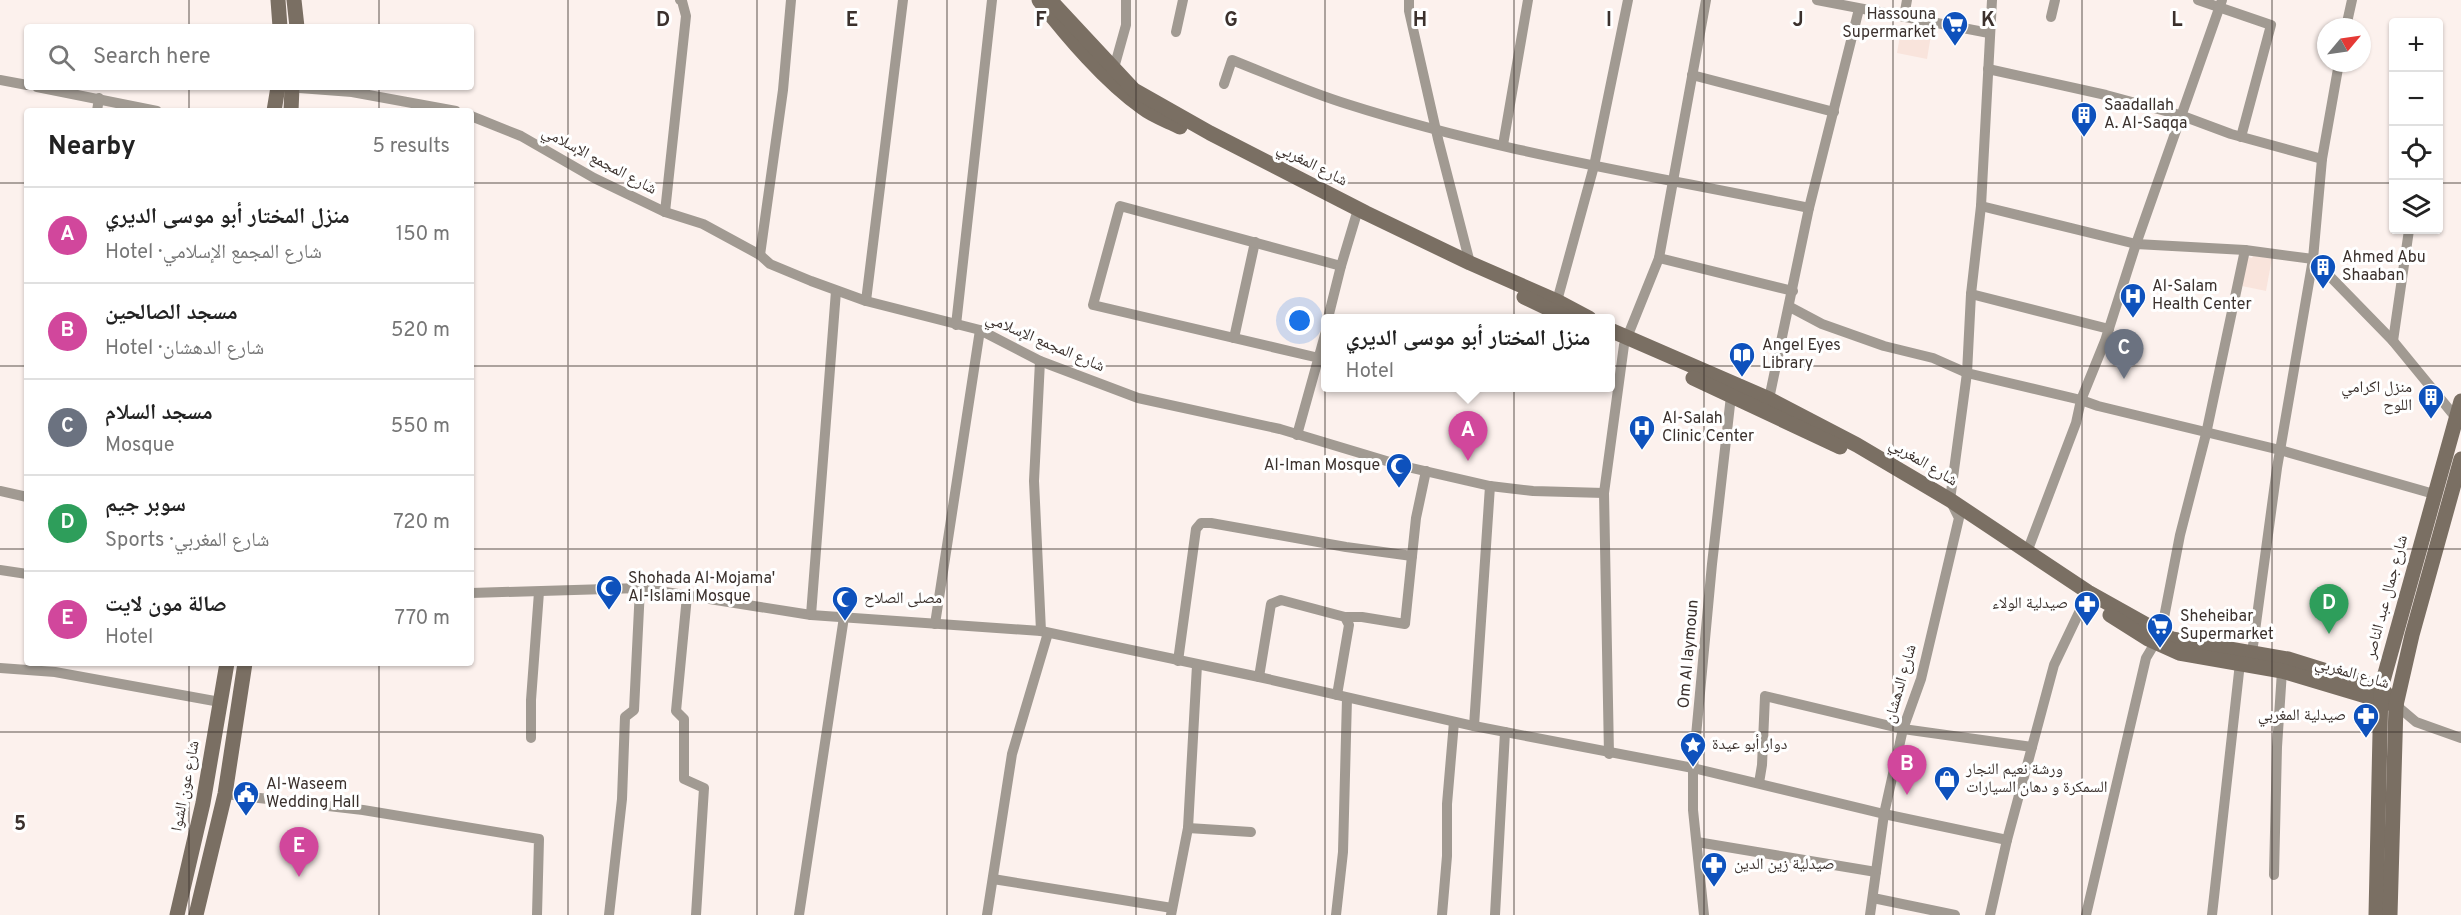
<!DOCTYPE html>
<meta charset="utf-8">
<style>
:root{--surface:#fff;--page:#f2f2f2;--text:#222;--muted:#767676;--line:#e0e0e0;--accent:#0e51bc}
body{margin:0;font-family:Overpass,"Noto Naskh Arabic",sans-serif;background:var(--page);color:var(--text)}
.controls{position:absolute;right:18px;top:18px;display:grid;overflow:hidden;border-radius:6px;box-shadow:0 2px 4px #0004}
.controls button{width:54px;height:54px;display:grid;place-items:center;padding:0;border:0;border-bottom:2px solid var(--line);background:var(--surface);color:var(--text);font:30px sans-serif}
.compass{position:absolute;left:2317px;top:18px;width:54px;height:54px;border-radius:50%;background:var(--surface);box-shadow:0 2px 4px #0004;rotate:61deg}
.you{position:absolute;left:1300px;top:321px;width:21px;height:21px;margin:-15px;border:4px solid #fff;border-radius:50%;background:#1a73e8;box-shadow:0 0 0 9px #1a73e833}
.badge{display:grid;place-items:center;width:39px;height:39px;border-radius:50%;background:var(--accent);color:#fff;font-size:20px;font-weight:700}
.pin{position:absolute;translate:-50% -50px;filter:drop-shadow(0 2px 3px #0008)}
.pin::after{content:'';position:absolute;top:32px;width:21px;height:18px;background:inherit;clip-path:polygon(0 0,100% 0,50% 100%)}
.popup{position:absolute;left:1321px;top:314px;width:294px;height:78px;box-sizing:border-box;display:grid;place-content:center;border-radius:6px;background:var(--surface);filter:drop-shadow(0 2px 4px #0005);font-size:20px;white-space:nowrap;color:var(--muted)}
.popup b{font-size:22px;color:var(--text)}
.popup::after{content:'';position:absolute;left:50%;top:100%;margin-left:-12px;border:12px solid transparent;border-top-color:var(--surface)}
.list{margin:0;padding:0;list-style:none}
h2{display:flex;justify-content:space-between;align-items:center;height:78px;margin:0;padding:0 24px;font-size:26px}
h2 small{font-size:20px;font-weight:400;color:var(--muted)}
.list li{display:grid;grid-template-columns:39px 1fr auto;gap:18px;align-items:center;box-sizing:border-box;height:96px;padding:0 24px;border-top:2px solid var(--line)}
.list b{display:block;font-size:22px;white-space:nowrap}
.list p{margin:0;font-size:20px;white-space:nowrap;color:var(--muted)}
.list em{font-size:20px;font-style:normal;color:var(--muted)}
.icon{flex:none;width:33px;height:33px;fill:none;stroke:currentColor;stroke-width:2;stroke-linecap:round;stroke-linejoin:round}
.map{position:relative;flex:none;width:2461px;height:915px;overflow:hidden}
.search{position:absolute;background:var(--surface);box-shadow:0 2px 4px #0004;left:24px;top:24px;width:450px;height:66px;display:flex;align-items:center;gap:15px;box-sizing:border-box;padding:0 21px;border-radius:6px;color:var(--muted);font-size:22px}
.panel{position:absolute;background:var(--surface);box-shadow:0 2px 4px #0004;left:24px;top:108px;width:450px;height:558px;border-radius:6px}
.map>svg:first-child{display:block}
.built{fill:#f9e4dc}
.lines{fill:none;stroke-linecap:round;stroke-linejoin:round}
.minor{stroke:#a19a92;stroke-width:10}
.secondary{stroke:#7a6f63;stroke-width:15}
.grid{fill:none;stroke:#3b312d;stroke-width:1.5;stroke-opacity:0.55}
.labels{text-anchor:middle;dominant-baseline:central;stroke-width:6;stroke-linejoin:round;paint-order:stroke}
.poi-label{font-size:16px;fill:#3b312d;stroke:#fff;text-anchor:start}
.street-label{font-size:16px;fill:#3b312d;stroke:#fff}
.grid-label{font-size:20px;text-anchor:middle;font-weight:bold;fill:#3b312d;stroke:#fff;stroke-width:6;stroke-linejoin:round;paint-order:stroke}
</style>
<div class="map">
<svg width="2461" height="915" viewBox="0 0 2461 915">
<rect width="100%" height="100%" fill="#fcf1ed"/>
<!-- built -->
<g class="built">
<polygon points="1901,30 1931,35 1927,59 1897,53"/>
<polygon points="2253,256 2272,258 2266,291 2242,286 2248,257 2252,258"/>
</g>
<g class="lines">
<!-- minor -->
<g class="minor">
<polyline points="1409,0 1409,11 1438,139 1470,263"/>
<polyline points="1817,0 1989,33"/>
<polyline points="2198,0 2271,25 2241,137"/>
<polyline points="1904,17 1907,0"/>
<polyline points="2051,17 2055,0"/>
<polyline points="2346,27 2352,0"/>
<polyline points="1176,32 1183,0"/>
<polyline points="1114,68 1126,25 1126,0"/>
<polyline points="1988,69 2106,95 2180,115 2231,134 2322,159"/>
<polyline points="1692,75 1834,112"/>
<polyline points="0,80 27,85"/>
<path d="M1224 84 1232 60C1270 75 1308 92 1347 104 1497 152 1655 176 1809 208"/>
<polyline points="37,87 157,111"/>
<polyline points="286,87 352,92 456,111"/>
<polyline points="97,111 99,98"/>
<polyline points="471,116 521,136 594,178 665,212 703,224 760,255 770,264 811,281 866,301 980,330 1040,361 1138,398 1280,429 1403,466 1490,486 1533,491 1604,493"/>
<polyline points="1503,145 1528,0"/>
<polyline points="1981,206 2136,244 2245,250 2313,259 2393,341 2457,419"/>
<polyline points="665,212 686,16 682,1 680,0"/>
<polyline points="760,255 783,90 791,0"/>
<polyline points="1659,258 1793,291"/>
<polyline points="1971,294 2109,329"/>
<polyline points="866,301 903,0"/>
<polyline points="1557,301 1594,166 1628,0"/>
<polyline points="1790,307 1822,324 1884,346 1933,358 1967,373 2081,400 2098,406 2280,450 2434,494"/>
<polyline points="1328,318 1341,266 1356,216"/>
<polyline points="956,325 992,0"/>
<polyline points="1234,338 1255,242"/>
<polyline points="2393,341 2409,230"/>
<polyline points="1319,358 1093,305 1120,206 1341,266"/>
<polyline points="1040,361 1034,481 1041,631"/>
<polyline points="1769,399 1809,208 1859,9"/>
<polyline points="1297,435 1326,331"/>
<polyline points="0,491 27,497"/>
<polyline points="2027,552 2076,423 2081,400 2105,341 2136,244 2222,0"/>
<polyline points="0,570 27,574"/>
<polyline points="471,593 640,588 811,615 1041,631 1259,677 1474,726 1693,768 1884,814 2007,840"/>
<polyline points="687,596 676,711 684,719 684,779 704,788 696,915"/>
<polyline points="811,615 836,291"/>
<polyline points="1345,617 1362,617 1405,624 1412,556"/>
<polyline points="935,624 980,330"/>
<polyline points="2252,653 2277,468 2313,259 2322,159 2339,63"/>
<polyline points="1178,661 1196,529 1201,523 1211,523 1346,547 1412,556 1416,518 1426,471"/>
<polyline points="0,668 55,672 220,702"/>
<polyline points="1259,677 1271,604 1281,600 1345,617 1349,625 1337,695"/>
<polyline points="2396,705 2416,722 2461,738"/>
<polyline points="1474,726 1490,486"/>
<polyline points="531,738 531,700 539,592"/>
<polyline points="1609,754 1604,493 1624,345 1659,258 1706,0"/>
<polyline points="1759,783 1762,765 1765,696 1903,729 2032,747"/>
<polyline points="225,794 363,810 539,839 537,915"/>
<polyline points="1188,828 1251,832"/>
<polyline points="1697,842 1876,872"/>
<polyline points="2274,875 2277,747 2282,671"/>
<polyline points="993,879 1172,908"/>
<polyline points="1873,898 1955,915"/>
<polyline points="609,915 622,799 625,717 634,710 640,588"/>
<polyline points="799,915 844,617"/>
<polyline points="987,915 1012,754 1048,633"/>
<polyline points="1171,915 1188,828 1197,665"/>
<polyline points="1336,915 1343,852 1347,698"/>
<polyline points="1442,915 1447,856 1447,804 1454,722"/>
<polyline points="1495,915 1505,732"/>
<polyline points="1704,915 1693,810 1693,768 1712,564 1731,396"/>
<polyline points="1870,915 1884,814 1903,729 1921,679 1959,518 1950,500 1967,373 1971,294 1981,206 1992,0"/>
<polyline points="1990,915 2007,840 2054,665 2085,600"/>
<polyline points="2086,915 2146,658 2161,633 2180,535 2206,434 2245,250"/>
<polyline points="2212,915 2240,663"/>
</g>
<!-- secondary -->
<g class="secondary">
<polyline points="278,0 280,27"/>
<polyline points="294,0 297,27"/>
<path d="M1039 0C1068 37 1104 80 1143 108 1153 116 1168 121 1180 127"/>
<polyline points="1050,0 1134,90 1210,133 1366,213 1470,263 1557,301 1589,318"/>
<polyline points="274,111 278,87"/>
<polyline points="291,111 292,87"/>
<polyline points="1524,297 1568,318"/>
<polyline points="1610,330 1769,399 1857,445 1950,500 2088,592 2172,639 2288,659 2381,688 2396,705"/>
<polyline points="1693,378 1840,447"/>
<polyline points="2110,615 2148,639 2179,653 2282,671 2396,705"/>
<polyline points="177,915 203,803 227,663"/>
<polyline points="196,915 225,794 245,663"/>
<polyline points="2376,915 2381,688 2461,401"/>
<polyline points="2390,915 2396,705 2412,635 2461,459"/>
</g>
</g>
<!-- grid -->
<path class="grid" d="M189 0V27M379 0V27M568 0V915M757 0V915M947 0V915M1136 0V915M1325 0V915M1514 0V915M1704 0V915M1893 0V915M2082 0V915M2272 0V915M189 87V111M379 87V111M0 183H27M471 183H2394M2438 183H2461M0 366H27M471 366H2461M0 549H27M471 549H2461M189 663V915M379 663V915M0 732H2461"/>
<!-- icons -->
<defs>
<g id="supermarket-pin" transform="scale(1.35)"><path d="M0 17L-7.5 6A9.5 9.5 0 1 1 7.5 6Z" fill="#0e51bc" stroke="#fff"/><path d="M-6-5.5h2.5l.6 2H6L4.5 2H-2.5L-4.4-4H-6ZM-1.5 3.2a1.3 1.3 0 1 0 .1 0ZM3 3.2a1.3 1.3 0 1 0 .1 0Z" fill="#fff"/></g>
<g id="building-pin" transform="scale(1.35)"><path d="M0 17L-7.5 6A9.5 9.5 0 1 1 7.5 6Z" fill="#0e51bc" stroke="#fff"/><path d="M-4-6H4V6H1V3H-1V6H-4ZM-2.5-4.3h1.7v1.8h-1.7ZM.8-4.3h1.7v1.8H.8ZM-2.5-1h1.7V.8h-1.7ZM.8-1h1.7V.8H.8Z" fill="#fff"/></g>
<g id="hospital-pin" transform="scale(1.35)"><path d="M0 17L-7.5 6A9.5 9.5 0 1 1 7.5 6Z" fill="#0e51bc" stroke="#fff"/><path d="M-5-5h3v3.5h4V-5h3V5h-3V1.5h-4V5h-3Z" fill="#fff"/></g>
<g id="library-pin" transform="scale(1.35)"><path d="M0 17L-7.5 6A9.5 9.5 0 1 1 7.5 6Z" fill="#0e51bc" stroke="#fff"/><path d="M-6-4Q-3-5.5-.7-3.5V5Q-3 3-6 4ZM6-4Q3-5.5 .7-3.5V5Q3 3 6 4Z" fill="#fff"/></g>
<g id="mosque-pin" transform="scale(1.35)"><path d="M0 17L-7.5 6A9.5 9.5 0 1 1 7.5 6Z" fill="#0e51bc" stroke="#fff"/><path d="M3.5-4.9A6 6 0 1 0 3.5 4.9A5 5 0 1 1 3.5-4.9Z" fill="#fff"/></g>
<g id="pharmacy-pin" transform="scale(1.35)"><path d="M0 17L-7.5 6A9.5 9.5 0 1 1 7.5 6Z" fill="#0e51bc" stroke="#fff"/><path d="M-2-6h4v4h4v4h-4v4h-4v-4h-4v-4h4Z" fill="#fff"/></g>
<g id="sight-pin" transform="scale(1.35)"><path d="M0 17L-7.5 6A9.5 9.5 0 1 1 7.5 6Z" fill="#0e51bc" stroke="#fff"/><path d="M0-6L1.8-2.2L6-1.7L2.9 1.2L3.7 5.4L0 3.3L-3.7 5.4L-2.9 1.2L-6-1.7L-1.8-2.2Z" fill="#fff"/></g>
<g id="shop-pin" transform="scale(1.35)"><path d="M0 17L-7.5 6A9.5 9.5 0 1 1 7.5 6Z" fill="#0e51bc" stroke="#fff"/><path d="M-5-2.5h2.3a2.7 3.5 0 0 1 5.4 0H5L5.5 6h-11ZM-1.5-2.5h3a1.5 2.3 0 0 0-3 0Z" fill="#fff"/></g>
<g id="civic-pin" transform="scale(1.35)"><path d="M0 17L-7.5 6A9.5 9.5 0 1 1 7.5 6Z" fill="#0e51bc" stroke="#fff"/><path d="M-.6-6.5H3V-4.5H.6V-3L4-1V1h2V6H-6V1h2V-1L-.6-3ZM-1.2 2.5V6h2.4V2.5Z" fill="#fff"/></g>
</defs>
<g fill-rule="evenodd">
<use href="#supermarket-pin" x="1955" y="24"/>
<use href="#building-pin" x="2084" y="115"/>
<use href="#building-pin" x="2323" y="267"/>
<use href="#hospital-pin" x="2133" y="296"/>
<use href="#library-pin" x="1742" y="355"/>
<use href="#building-pin" x="2431" y="397"/>
<use href="#hospital-pin" x="1642" y="428"/>
<use href="#mosque-pin" x="1399" y="466"/>
<use href="#mosque-pin" x="609" y="588"/>
<use href="#mosque-pin" x="845" y="599"/>
<use href="#pharmacy-pin" x="2087" y="604"/>
<use href="#supermarket-pin" x="2160" y="626"/>
<use href="#pharmacy-pin" x="2366" y="716"/>
<use href="#sight-pin" x="1693" y="745"/>
<use href="#shop-pin" x="1947" y="779"/>
<use href="#civic-pin" x="246" y="794"/>
<use href="#pharmacy-pin" x="1714" y="865"/>
</g>
<g class="labels">
<!-- poi labels -->
<g class="poi-label">
<text x="1936" y="15" text-anchor="end">Hassouna<tspan x="1936" dy="18">Supermarket</tspan></text>
<text x="2104" y="106">Saadallah<tspan x="2104" dy="18">A. Al-Saqqa</tspan></text>
<text x="2342" y="258">Ahmed Abu<tspan x="2342" dy="18">Shaaban</tspan></text>
<text x="2152" y="287">Al-Salam<tspan x="2152" dy="18">Health Center</tspan></text>
<text x="1762" y="346">Angel Eyes<tspan x="1762" dy="18">Library</tspan></text>
<text x="2412" y="388" text-anchor="end">منزل اكرامي<tspan x="2412" dy="18">اللوح</tspan></text>
<text x="1662" y="419">Al-Salah<tspan x="1662" dy="18">Clinic Center</tspan></text>
<text x="1380" y="466" text-anchor="end">Al-Iman Mosque</text>
<text x="628" y="579">Shohada Al-Mojama'<tspan x="628" dy="18">Al-Islami Mosque</tspan></text>
<text x="864" y="599">مصلى الصلاح</text>
<text x="2068" y="604" text-anchor="end">صيدلية الولاء</text>
<text x="2180" y="617">Sheheibar<tspan x="2180" dy="18">Supermarket</tspan></text>
<text x="2346" y="716" text-anchor="end">صيدلية المغربي</text>
<text x="1712" y="745">دوار أبو عيدة</text>
<text x="1966" y="770">ورشة نعيم النجار<tspan x="1966" dy="18">السمكرة و دهان السيارات</tspan></text>
<text x="266" y="785">Al-Waseem<tspan x="266" dy="18">Wedding Hall</tspan></text>
<text x="1734" y="865">صيدلية زين الدين</text>
</g>
<!-- street labels -->
<g class="street-label">
<text transform="translate(599 161) rotate(28)">شارع المجمع الإسلامي</text>
<text transform="translate(1312 165) rotate(27)">شارع المغربي</text>
<text transform="translate(1045 343) rotate(23)">شارع المجمع الإسلامي</text>
<text transform="translate(1923 463) rotate(31)">شارع المغربي</text>
<text transform="translate(2387 597) rotate(-75)">شارع جمال عبد الناصر</text>
<text transform="translate(1689 654) rotate(-85)">Om Al laymoun</text>
<text transform="translate(2352 674) rotate(16)">شارع المغربي</text>
<text transform="translate(1901 684) rotate(-74)">شارع الدهشان</text>
<text transform="translate(186 786) rotate(-79)">شارع عون الشوا</text>
</g>
</g>
<g class="grid-label">
<text x="663" y="26">D</text>
<text x="852" y="26">E</text>
<text x="1041" y="26">F</text>
<text x="1231" y="26">G</text>
<text x="1420" y="26">H</text>
<text x="1609" y="26">I</text>
<text x="1798" y="26">J</text>
<text x="1988" y="26">K</text>
<text x="2177" y="26">L</text>
<text x="20" y="830">5</text>
</g>
</svg>
<div class="controls">
<button>+</button>
<button>−</button>
<button><svg class="icon" aria-label="locate" viewBox="0 0 24 24"><circle cx="12" cy="12" r="6"/><path d="M12 2v4M12 18v4M2 12h4M18 12h4"/></svg></button>
<button><svg class="icon" aria-label="layers" viewBox="0 0 24 24"><path d="M12 4l9 5-9 5-9-5zM3 14l9 5 9-5"/></svg></button>
</div>
<svg class="compass" viewBox="-18 -18 36 36"><path d="M0-13l5 13h-10z" fill="#e53935"/><path d="M0 13l5-13h-10z" fill="#767676"/></svg>
<div class="you"></div>
<div class="pin badge" style="left:1468px;top:461px;background:#d1479c">A</div>
<div class="popup"><b>منزل المختار أبو موسى الديري</b>Hotel</div>
<div class="pin badge" style="left:1907px;top:795px;background:#d1479c">B</div>
<div class="pin badge" style="left:2124px;top:379px;background:#6b7280">C</div>
<div class="pin badge" style="left:2329px;top:634px;background:#2e9e5b">D</div>
<div class="pin badge" style="left:299px;top:877px;background:#d1479c">E</div>
<div class="search"><svg class="icon" aria-label="search" viewBox="0 0 24 24"><circle cx="10" cy="10" r="6"/><path d="M15 15l6 6"/></svg>Search here</div>
<section class="panel">
<h2>Nearby<small>5 results</small></h2>
<ul class="list">
<li><span class="badge" style="background:#d1479c">A</span><div><b>منزل المختار أبو موسى الديري</b><p>Hotel · شارع المجمع الإسلامي</p></div><em>150 m</em></li>
<li><span class="badge" style="background:#d1479c">B</span><div><b>مسجد الصالحين</b><p>Hotel · شارع الدهشان</p></div><em>520 m</em></li>
<li><span class="badge" style="background:#6b7280">C</span><div><b>مسجد السلام</b><p>Mosque</p></div><em>550 m</em></li>
<li><span class="badge" style="background:#2e9e5b">D</span><div><b>سوبر جيم</b><p>Sports · شارع المغربي</p></div><em>720 m</em></li>
<li><span class="badge" style="background:#d1479c">E</span><div><b>صالة مون لايت</b><p>Hotel</p></div><em>770 m</em></li>
</ul>
</section>
</div>
